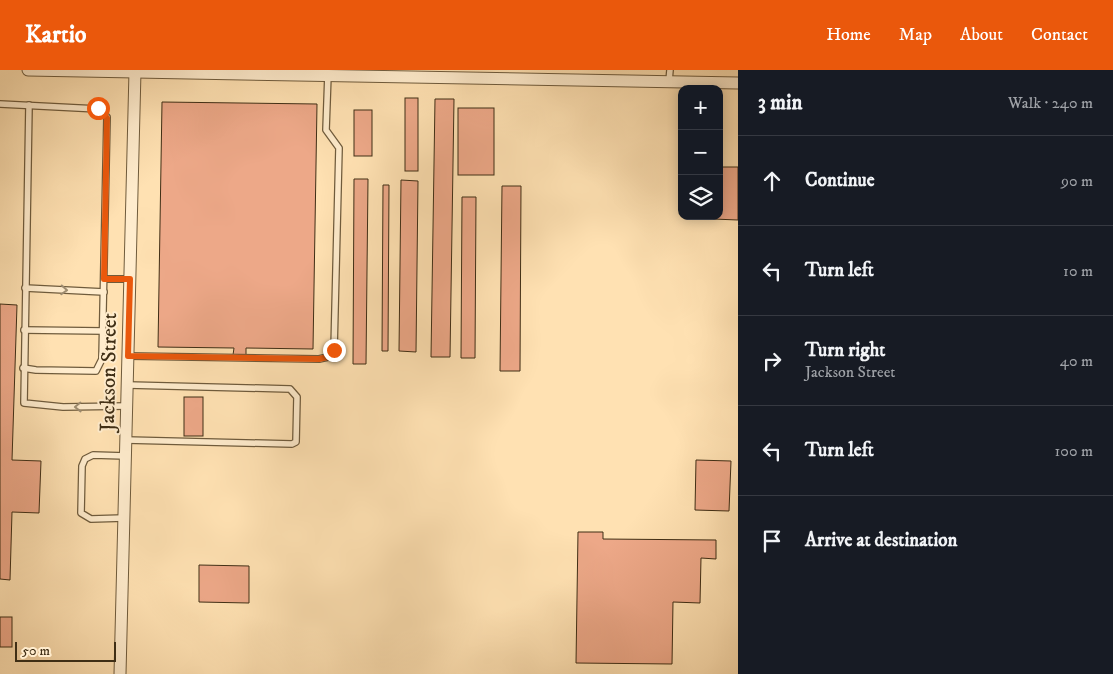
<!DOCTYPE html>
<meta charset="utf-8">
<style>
:root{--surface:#171b24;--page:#20242c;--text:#f1f3f6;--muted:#9ea1a6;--line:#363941;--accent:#ea580c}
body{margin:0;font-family:"IM FELL DW Pica",serif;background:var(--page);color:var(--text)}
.controls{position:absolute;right:15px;top:15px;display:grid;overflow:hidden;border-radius:10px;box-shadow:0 2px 12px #0003}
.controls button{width:45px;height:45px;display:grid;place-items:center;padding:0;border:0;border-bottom:1px solid var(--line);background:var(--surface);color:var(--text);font:25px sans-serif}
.scale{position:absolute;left:15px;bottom:12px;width:101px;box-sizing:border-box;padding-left:5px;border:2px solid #3f2e15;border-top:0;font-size:14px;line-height:18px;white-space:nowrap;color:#3f2e15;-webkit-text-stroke:4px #ffeccd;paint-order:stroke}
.stop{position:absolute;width:15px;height:15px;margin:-11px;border:4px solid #ea580c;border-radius:50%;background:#fff}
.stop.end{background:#ea580c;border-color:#fff;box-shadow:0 1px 5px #0008}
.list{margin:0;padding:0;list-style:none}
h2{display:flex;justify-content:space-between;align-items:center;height:65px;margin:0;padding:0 20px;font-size:21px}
h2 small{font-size:16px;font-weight:400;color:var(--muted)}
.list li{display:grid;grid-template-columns:32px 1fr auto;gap:15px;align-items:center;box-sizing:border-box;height:90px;padding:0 20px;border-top:1px solid var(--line)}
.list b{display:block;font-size:19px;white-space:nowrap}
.list p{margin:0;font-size:16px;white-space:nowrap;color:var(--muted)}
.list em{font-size:16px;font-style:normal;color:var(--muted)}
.icon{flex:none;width:28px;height:28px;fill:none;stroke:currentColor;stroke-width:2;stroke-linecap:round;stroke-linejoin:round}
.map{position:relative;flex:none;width:738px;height:604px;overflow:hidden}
header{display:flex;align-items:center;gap:30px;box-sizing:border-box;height:70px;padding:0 25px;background:var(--accent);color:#fff}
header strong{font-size:24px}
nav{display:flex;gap:28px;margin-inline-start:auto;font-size:18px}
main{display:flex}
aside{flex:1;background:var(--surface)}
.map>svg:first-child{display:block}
.building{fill:#eda888;stroke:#3f2e15}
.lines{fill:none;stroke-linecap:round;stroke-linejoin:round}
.lane-casing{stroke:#6f5b3c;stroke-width:8}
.street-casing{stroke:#6f5b3c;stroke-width:13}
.lane{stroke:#ffeccd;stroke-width:5.5}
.street{stroke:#ffeccd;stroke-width:11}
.oneway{stroke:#9f8d71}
.route{stroke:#ea580c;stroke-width:6}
.labels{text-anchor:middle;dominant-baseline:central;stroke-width:4;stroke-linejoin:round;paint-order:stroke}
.street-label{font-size:21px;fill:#3f2e15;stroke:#ffeccd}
</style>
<header>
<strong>Kartio</strong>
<nav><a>Home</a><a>Map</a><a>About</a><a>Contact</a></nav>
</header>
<main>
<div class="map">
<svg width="738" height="604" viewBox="0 0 738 604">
<rect width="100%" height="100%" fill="#ffe1b2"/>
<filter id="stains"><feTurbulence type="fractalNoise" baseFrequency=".004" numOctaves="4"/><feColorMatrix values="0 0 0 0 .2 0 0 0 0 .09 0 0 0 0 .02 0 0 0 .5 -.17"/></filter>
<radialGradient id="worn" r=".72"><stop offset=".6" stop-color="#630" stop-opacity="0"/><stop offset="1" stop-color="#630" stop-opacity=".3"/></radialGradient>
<!-- building -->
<g class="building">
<rect x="405" y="28" width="13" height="73"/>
<polygon points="435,29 454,29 450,287 431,287"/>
<polygon points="162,32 317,34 313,279 246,278 246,285 233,285 234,278 158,277"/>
<rect x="458" y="38" width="36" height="67"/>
<rect x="354" y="40" width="18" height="46"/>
<polygon points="719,97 738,97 738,150 713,149 713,146 719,146"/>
<polygon points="354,109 368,109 366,294 353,294"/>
<polygon points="401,110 418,111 416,282 399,281"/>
<polygon points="383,115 389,115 388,281 382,281"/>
<polygon points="502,116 521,116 520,301 500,301"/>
<polygon points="462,127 476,127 475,288 461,288"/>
<polygon points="0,234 17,235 12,390 41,391 39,443 12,442 10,510 0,509"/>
<rect x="184" y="327" width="19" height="39"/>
<polygon points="696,390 731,391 729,441 695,440"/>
<polygon points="578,462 603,462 603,469 716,470 716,489 701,488 700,533 673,532 672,594 576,593"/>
<polygon points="199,495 249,496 249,533 199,532"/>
<rect x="0" y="547" width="12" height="30"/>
</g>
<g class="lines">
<!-- lane casing -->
<g class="lane-casing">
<g id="lane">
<polyline points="669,11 670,0"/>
<polyline points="0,34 98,39 107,47 102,289 96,301 36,300 23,298"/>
<polyline points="29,35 24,333 63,337 127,336"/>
<polyline points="104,209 130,209"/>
<polyline points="25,218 104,222"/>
<polyline points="24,260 103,261"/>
<polyline points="128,286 319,289 328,287 334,280 339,78 326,60 328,4"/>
<polyline points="126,370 292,374 296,372 297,327 290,319 128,315"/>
<polyline points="124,448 91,449 81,443 82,396 85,389 93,385 126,386"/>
</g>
</g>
<!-- street casing -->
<g class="street-casing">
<g id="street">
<polyline points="28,0 738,13"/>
<polyline points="120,604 135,1"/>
</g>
</g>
<!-- lane -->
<use href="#lane" class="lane"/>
<!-- street -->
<use href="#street" class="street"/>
</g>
<!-- one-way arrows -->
<defs><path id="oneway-chevron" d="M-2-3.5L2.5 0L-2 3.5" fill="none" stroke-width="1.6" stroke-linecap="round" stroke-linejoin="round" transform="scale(1.25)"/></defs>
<g class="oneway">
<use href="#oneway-chevron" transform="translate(64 220) rotate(3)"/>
<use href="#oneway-chevron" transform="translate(78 337) rotate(179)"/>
</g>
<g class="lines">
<!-- route -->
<polyline class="route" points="98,38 107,48 104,209 130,209 128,286 319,289 328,287 334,280"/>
</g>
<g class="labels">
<!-- street labels -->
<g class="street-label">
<text transform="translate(109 302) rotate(-89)">Jackson Street</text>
</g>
</g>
<rect width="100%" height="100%" filter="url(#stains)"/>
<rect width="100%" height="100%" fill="url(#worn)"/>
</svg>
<div class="controls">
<button>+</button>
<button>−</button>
<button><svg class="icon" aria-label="layers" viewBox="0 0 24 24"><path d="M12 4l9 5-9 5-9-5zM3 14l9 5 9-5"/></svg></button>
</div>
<div class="scale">50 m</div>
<div class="stop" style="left:98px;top:38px"></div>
<div class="stop end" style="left:334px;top:280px"></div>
</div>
<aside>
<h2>3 min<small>Walk · 240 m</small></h2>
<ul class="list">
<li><svg class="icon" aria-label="ahead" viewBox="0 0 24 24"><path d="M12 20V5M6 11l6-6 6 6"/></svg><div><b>Continue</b></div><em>90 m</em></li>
<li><svg class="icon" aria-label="left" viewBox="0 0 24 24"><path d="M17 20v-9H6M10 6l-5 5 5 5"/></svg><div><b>Turn left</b></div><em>10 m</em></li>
<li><svg class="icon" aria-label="right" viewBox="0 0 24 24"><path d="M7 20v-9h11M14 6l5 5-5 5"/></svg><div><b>Turn right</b><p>Jackson Street</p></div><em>40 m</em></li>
<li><svg class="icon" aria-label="left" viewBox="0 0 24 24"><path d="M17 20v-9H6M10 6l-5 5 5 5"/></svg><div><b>Turn left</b></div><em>100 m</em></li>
<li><svg class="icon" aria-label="arrive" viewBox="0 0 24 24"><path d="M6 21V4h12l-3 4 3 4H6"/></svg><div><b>Arrive at destination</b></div></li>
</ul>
</aside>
</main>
